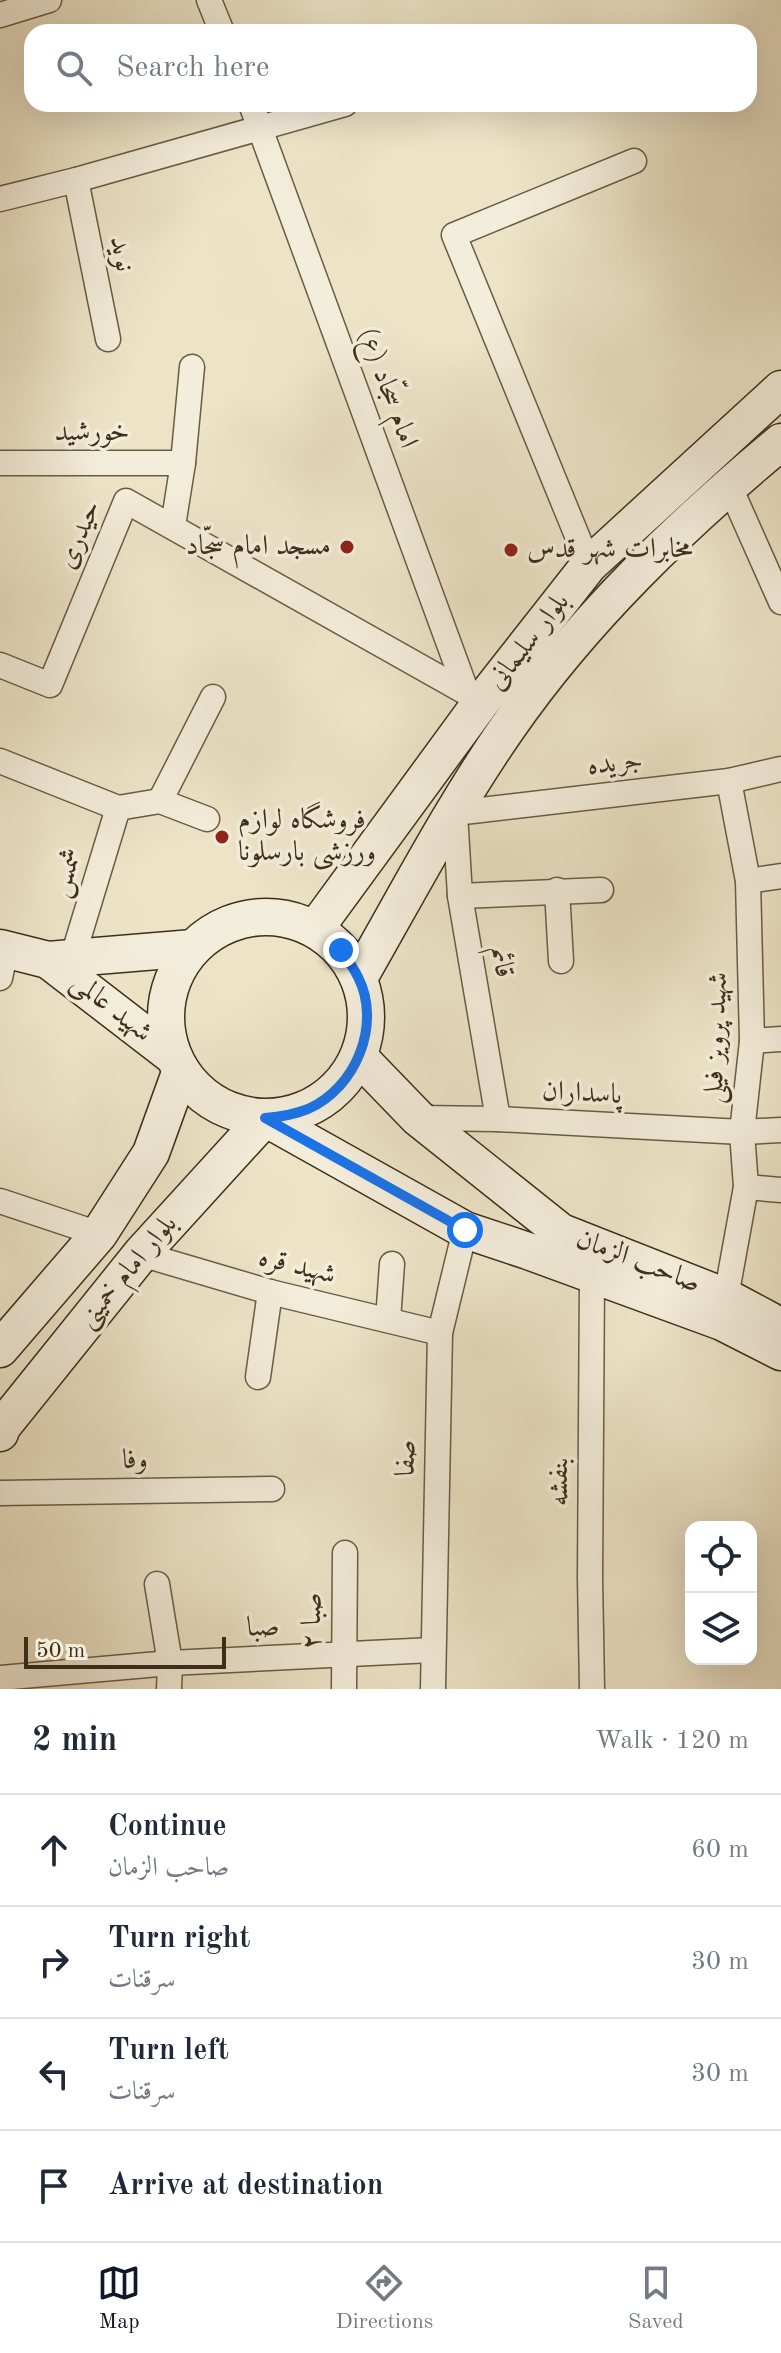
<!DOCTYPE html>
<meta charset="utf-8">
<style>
:root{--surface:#fff;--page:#f2f2f3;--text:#1f2937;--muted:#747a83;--line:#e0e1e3;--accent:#111827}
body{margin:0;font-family:"Old Standard TT",Amiri,serif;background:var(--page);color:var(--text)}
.controls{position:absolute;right:24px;bottom:24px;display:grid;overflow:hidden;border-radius:16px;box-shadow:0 8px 32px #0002}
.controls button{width:72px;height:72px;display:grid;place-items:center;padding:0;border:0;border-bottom:2px solid var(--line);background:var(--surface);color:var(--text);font:40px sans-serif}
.scale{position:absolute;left:24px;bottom:20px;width:202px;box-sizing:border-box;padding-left:8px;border:4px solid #3f2f18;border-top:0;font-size:22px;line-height:28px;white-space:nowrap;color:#3f2f18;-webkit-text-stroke:6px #f3eddb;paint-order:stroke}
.stop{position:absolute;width:24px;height:24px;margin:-18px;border:6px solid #1a73e8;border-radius:50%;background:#fff}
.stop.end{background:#1a73e8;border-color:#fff;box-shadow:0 2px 8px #0008}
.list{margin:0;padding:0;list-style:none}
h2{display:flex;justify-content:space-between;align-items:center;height:104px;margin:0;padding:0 32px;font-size:34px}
h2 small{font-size:26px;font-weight:400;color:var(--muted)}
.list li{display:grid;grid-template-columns:52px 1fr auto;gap:24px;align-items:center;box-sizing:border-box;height:112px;padding:0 32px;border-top:2px solid var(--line)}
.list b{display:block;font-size:30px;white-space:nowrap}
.list p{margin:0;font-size:26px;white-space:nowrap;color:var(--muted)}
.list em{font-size:26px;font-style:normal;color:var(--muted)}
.icon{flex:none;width:44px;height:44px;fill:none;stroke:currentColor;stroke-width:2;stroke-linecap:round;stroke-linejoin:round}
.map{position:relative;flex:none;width:781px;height:1689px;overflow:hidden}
.search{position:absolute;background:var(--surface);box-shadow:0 8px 32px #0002;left:24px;right:24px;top:24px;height:88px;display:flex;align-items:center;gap:20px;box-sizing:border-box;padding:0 28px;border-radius:24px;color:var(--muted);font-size:30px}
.sheet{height:552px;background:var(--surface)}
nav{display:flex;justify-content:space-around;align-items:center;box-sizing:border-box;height:112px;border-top:2px solid var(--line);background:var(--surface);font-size:22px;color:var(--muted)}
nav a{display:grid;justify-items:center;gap:4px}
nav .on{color:var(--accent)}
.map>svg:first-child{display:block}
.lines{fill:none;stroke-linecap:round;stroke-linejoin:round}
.street-casing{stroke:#6a5c44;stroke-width:27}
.secondary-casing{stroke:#3f2f18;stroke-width:39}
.street{stroke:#f3eddb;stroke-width:24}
.secondary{stroke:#f3eddb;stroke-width:36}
.route{stroke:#1a73e8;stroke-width:10}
.poi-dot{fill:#8f2418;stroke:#f3eddb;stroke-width:3}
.labels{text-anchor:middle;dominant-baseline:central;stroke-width:7;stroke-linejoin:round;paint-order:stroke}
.street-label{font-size:28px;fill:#3f2f18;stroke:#f3eddb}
.poi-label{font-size:28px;fill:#3f2f18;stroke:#f3eddb;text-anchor:start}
</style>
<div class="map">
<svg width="781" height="1689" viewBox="0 0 781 1689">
<rect width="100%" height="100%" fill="#ede4c8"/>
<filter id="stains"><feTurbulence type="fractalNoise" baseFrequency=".0025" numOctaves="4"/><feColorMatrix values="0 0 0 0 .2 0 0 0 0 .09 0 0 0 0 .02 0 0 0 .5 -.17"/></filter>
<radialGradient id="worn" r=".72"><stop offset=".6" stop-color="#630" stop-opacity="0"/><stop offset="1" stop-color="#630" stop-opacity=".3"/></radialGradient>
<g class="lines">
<!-- street casing -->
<g class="street-casing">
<g id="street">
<polyline points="209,0 222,32"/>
<polyline points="0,15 49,0"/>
<polyline points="251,104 467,693"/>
<polyline points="76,180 108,339"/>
<polyline points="0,199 76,180 345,104"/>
<polyline points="0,463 183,463"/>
<polyline points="729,485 781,602"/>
<polyline points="173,526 183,463 192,367"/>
<polyline points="589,565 454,235 634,161"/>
<polyline points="0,665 50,685 126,501 467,693 479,705"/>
<polyline points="0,761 118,808 160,801 207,819"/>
<polyline points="160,801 213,697"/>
<polyline points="748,881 781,876"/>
<polyline points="557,890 561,961"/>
<polyline points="460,896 601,890"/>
<polyline points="73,956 118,808"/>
<polyline points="0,978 6,950"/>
<polyline points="752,1041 781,1039"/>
<polyline points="418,1118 498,1119 742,1132 781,1130"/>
<polyline points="498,1119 460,896 455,813 729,781 781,769"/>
<polyline points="746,1187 781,1190"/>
<polyline points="0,1201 99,1234"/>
<polyline points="141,1254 270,1292 440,1333"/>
<polyline points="726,1297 746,1187 742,1132 752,1041 748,881 729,781"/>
<polyline points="388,1320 392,1264"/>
<polyline points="258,1377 270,1292"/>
<polyline points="0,1493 272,1489"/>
<polyline points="157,1584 170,1663 169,1689"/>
<polyline points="0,1678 170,1663 432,1650"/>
<polyline points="344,1689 345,1553"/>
<polyline points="433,1689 440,1333 465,1230"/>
<polyline points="592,1689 590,1578 592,1275"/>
</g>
</g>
<!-- secondary casing -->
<g class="secondary-casing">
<g id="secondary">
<circle cx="266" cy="1017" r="100"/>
<polyline points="315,929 479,705 589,565 781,389"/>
<polyline points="0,948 48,960"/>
<path d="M359 978C407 894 453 806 508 727 583 619 680 526 781 442"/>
<polyline points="174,1057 48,960 193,948"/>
<polyline points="359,1057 418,1118 561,1232 726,1297 769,1320"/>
<polyline points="0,1349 99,1234 151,1153 181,1070"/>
<polyline points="0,1433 2,1427 141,1254 265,1118 465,1230 528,1251 722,1322 781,1352"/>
</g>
</g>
<!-- street -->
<use href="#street" class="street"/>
<!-- secondary -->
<use href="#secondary" class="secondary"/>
</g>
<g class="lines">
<!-- route -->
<path class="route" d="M341 950C347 959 353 967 358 977 382 1024 356 1088 308 1109 293 1115 280 1117 265 1118L465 1230"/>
</g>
<!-- markers -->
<g class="poi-dot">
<circle cx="347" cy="547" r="8"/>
<circle cx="511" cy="550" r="8"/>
<circle cx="222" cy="837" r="8"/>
</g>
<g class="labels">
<!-- street labels -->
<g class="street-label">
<text transform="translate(121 254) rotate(79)">نوید</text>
<text transform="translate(387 388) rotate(70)">امام سجّاد (ع)</text>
<text x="92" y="433">خورشید</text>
<text transform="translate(80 535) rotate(-67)">حیدری</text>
<text transform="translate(529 642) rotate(-52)">بلوار سلیمانی</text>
<text transform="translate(615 764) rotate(-7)">جریده</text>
<text transform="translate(67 873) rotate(-73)">شمس</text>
<text transform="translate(501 962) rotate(80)">قائم</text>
<text transform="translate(111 1008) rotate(38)">شهید عالمی</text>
<text transform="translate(717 1038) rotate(-88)">شهید پرویز فیلی</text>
<text transform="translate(582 1094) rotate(3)">پاسداران</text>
<text transform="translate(638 1262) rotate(21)">صاحب الزمان</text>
<text transform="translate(297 1267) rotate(14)">شهید قره</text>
<text transform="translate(128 1272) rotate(-50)">بلوار امام خمینی</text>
<text transform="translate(407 1458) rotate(-89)">صفا</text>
<text transform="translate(135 1461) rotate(-1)">وفا</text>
<text transform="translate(560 1482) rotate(-90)">بنفشه</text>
<text transform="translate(313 1621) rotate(-89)">صبا ۲</text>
<text transform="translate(263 1628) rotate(-3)">صبا</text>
</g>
<!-- poi labels -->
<g class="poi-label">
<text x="331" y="547" text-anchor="end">مسجد امام سجّاد</text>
<text x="527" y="550">مخابرات شهر قدس</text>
<text x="238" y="821">فروشگاه لوازم<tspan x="238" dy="32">ورزشی بارسلونا</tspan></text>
</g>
</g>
<rect width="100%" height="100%" filter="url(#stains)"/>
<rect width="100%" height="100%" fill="url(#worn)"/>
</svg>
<div class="controls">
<button><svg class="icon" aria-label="locate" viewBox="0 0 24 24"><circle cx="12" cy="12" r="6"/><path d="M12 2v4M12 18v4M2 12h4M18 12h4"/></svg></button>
<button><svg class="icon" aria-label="layers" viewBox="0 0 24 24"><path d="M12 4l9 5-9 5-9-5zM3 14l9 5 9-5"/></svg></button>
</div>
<div class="scale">50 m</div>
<div class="stop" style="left:465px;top:1230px"></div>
<div class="stop end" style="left:341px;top:950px"></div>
<div class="search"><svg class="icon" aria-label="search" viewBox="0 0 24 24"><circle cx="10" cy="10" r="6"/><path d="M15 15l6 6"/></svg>Search here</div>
</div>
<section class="sheet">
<h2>2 min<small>Walk · 120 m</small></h2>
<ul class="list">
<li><svg class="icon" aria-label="ahead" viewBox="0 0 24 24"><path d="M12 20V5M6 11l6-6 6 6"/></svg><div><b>Continue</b><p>صاحب الزمان</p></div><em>60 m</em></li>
<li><svg class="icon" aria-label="right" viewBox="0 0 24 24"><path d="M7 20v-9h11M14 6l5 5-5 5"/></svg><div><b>Turn right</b><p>سرقنات</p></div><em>30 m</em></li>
<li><svg class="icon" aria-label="left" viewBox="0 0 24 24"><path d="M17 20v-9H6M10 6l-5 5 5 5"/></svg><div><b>Turn left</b><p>سرقنات</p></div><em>30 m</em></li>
<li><svg class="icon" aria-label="arrive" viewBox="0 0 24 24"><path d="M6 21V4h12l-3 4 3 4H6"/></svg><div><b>Arrive at destination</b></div></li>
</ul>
</section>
<nav>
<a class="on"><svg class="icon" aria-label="map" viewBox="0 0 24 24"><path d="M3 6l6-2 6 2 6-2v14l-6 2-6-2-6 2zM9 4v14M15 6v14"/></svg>Map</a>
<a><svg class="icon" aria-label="directions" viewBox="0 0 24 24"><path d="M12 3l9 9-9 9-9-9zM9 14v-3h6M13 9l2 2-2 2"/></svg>Directions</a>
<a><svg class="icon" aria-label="saved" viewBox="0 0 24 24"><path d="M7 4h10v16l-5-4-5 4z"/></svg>Saved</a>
</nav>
